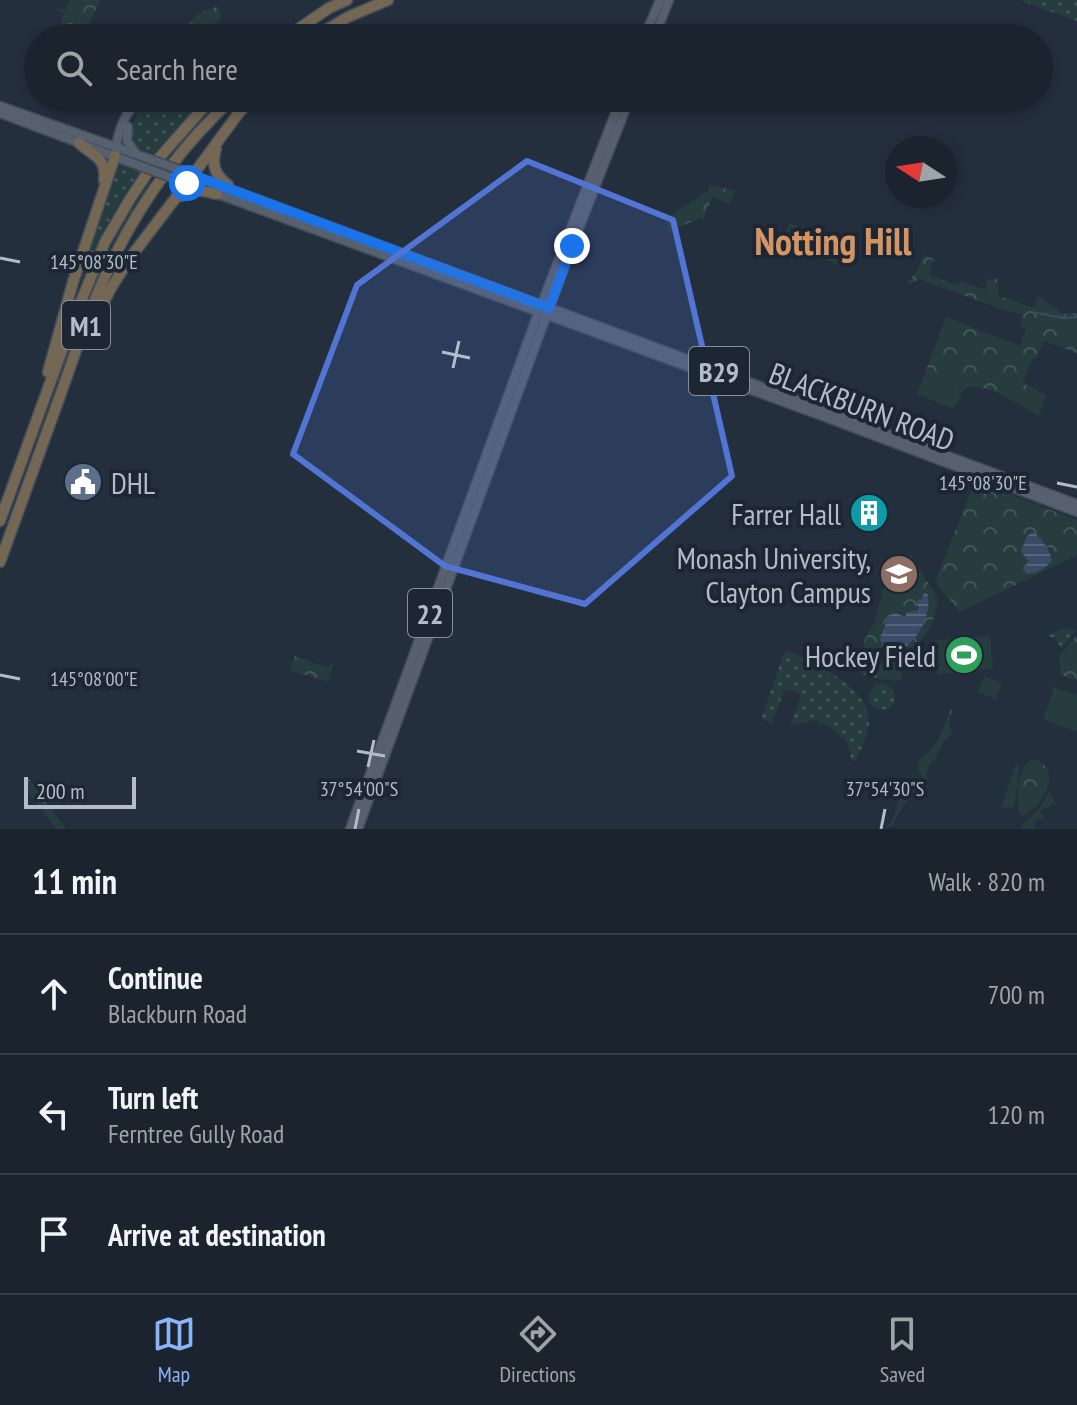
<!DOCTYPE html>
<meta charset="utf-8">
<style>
:root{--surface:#1b232e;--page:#282f3a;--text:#f1f3f6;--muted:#a0a4aa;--line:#39404a;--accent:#8ab4f8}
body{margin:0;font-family:"PT Sans Narrow",sans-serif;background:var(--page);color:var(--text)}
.compass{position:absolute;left:885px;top:136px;width:72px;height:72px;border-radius:50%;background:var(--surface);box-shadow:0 4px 12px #0003;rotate:282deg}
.scale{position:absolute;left:24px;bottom:20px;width:112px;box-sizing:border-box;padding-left:8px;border:4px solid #b4bcc9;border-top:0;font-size:22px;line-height:28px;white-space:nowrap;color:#b4bcc9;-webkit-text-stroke:6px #1d2633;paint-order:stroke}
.stop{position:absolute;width:24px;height:24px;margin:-18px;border:6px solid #1a73e8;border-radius:50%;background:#fff}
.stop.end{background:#1a73e8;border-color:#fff;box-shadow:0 2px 8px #0008}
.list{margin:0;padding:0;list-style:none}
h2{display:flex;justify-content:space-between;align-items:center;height:104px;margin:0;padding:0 32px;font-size:34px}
h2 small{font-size:26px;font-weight:400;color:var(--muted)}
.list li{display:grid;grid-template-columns:52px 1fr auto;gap:24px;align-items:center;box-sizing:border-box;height:120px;padding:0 32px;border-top:2px solid var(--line)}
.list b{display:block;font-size:30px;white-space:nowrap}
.list p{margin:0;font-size:26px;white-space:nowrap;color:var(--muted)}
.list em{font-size:26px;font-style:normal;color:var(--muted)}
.icon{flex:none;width:44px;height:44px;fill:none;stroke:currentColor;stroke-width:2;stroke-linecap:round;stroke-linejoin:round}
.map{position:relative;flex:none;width:1077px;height:829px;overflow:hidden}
.search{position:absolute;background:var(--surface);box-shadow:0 4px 12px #0003;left:24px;right:24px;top:24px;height:88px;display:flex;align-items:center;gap:20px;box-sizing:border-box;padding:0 28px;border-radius:44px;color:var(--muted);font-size:30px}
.sheet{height:464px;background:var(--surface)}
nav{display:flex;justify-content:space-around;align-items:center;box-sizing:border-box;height:112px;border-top:2px solid var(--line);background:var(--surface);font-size:22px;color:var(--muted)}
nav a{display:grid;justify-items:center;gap:4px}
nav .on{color:var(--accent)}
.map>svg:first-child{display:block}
.grass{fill:url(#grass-dots)}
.forest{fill:url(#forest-firs)}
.park{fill:url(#park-crowns)}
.garden{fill:#263c3f}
.water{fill:url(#water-rules)}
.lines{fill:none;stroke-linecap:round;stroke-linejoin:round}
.stream{stroke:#394c67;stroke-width:2}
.major-casing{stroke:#414a57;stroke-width:11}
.highway-casing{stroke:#434c59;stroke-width:13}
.major{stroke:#56606e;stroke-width:8}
.highway{stroke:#746855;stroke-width:10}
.major-bridge-casing{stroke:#414a57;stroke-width:11;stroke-linecap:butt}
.major-bridge{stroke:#56606e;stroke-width:8}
.route{stroke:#1a73e8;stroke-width:10}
.marked{fill:#5274d3;fill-opacity:0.2;stroke:#5274d3;stroke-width:6;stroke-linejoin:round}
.ticks{fill:none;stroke:#b4bcc9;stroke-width:3}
.labels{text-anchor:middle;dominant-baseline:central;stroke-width:8;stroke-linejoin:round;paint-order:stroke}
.shield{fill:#1d2633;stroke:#878f9c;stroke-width:2}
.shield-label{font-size:28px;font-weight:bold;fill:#b4bcc9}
.street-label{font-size:30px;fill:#b4bcc9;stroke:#1d2633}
.poi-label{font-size:30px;fill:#b4bcc9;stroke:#1d2633;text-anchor:end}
.district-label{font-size:38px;font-weight:bold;fill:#d59563;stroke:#1d2633}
.ticks-label{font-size:20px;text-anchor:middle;fill:#b4bcc9;stroke:#1d2633;stroke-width:8;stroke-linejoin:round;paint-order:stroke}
</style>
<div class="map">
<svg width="1077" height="829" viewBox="0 0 1077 829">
<defs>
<pattern id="grass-dots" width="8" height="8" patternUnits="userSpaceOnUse" patternTransform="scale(2)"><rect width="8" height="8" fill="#263c3f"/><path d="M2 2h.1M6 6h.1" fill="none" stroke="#435659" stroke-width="1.8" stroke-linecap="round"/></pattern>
<pattern id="forest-firs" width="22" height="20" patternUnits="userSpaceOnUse" patternTransform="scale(2)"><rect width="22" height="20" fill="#263c3f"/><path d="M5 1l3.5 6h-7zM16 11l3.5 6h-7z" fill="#435659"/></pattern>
<pattern id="park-crowns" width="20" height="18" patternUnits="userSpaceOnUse" patternTransform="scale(2)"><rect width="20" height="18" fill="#263c3f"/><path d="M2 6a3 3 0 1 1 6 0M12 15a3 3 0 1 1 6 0" fill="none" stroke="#435659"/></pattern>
<pattern id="water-rules" width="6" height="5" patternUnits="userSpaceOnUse" patternTransform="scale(2)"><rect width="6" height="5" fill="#394c67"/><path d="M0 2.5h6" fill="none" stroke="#53647b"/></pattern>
</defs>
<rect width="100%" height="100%" fill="#242f3e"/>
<!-- grass -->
<g class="grass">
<polygon points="1019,0 1077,0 1077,21"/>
<path d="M183 98H204L152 155C122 144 130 133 139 108L162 106Z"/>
<path d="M116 163 141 171C108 216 86 264 67 316Z"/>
<path d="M149 182 151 183C99 261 71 350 39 437H37L92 285 119 230Z"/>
<polygon points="1064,628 1076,630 1061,649 1056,638 1046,636"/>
<path d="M790 651C816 665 873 688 869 725 867 737 860 750 856 761L851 760 850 751 846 740 831 728 815 720 790 726 801 696C796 690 790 689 784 691L772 723 761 719 784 653Z"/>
<circle cx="882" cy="697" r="13"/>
</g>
<!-- forest -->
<path class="forest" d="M950 710H952L949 724 952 732 943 743 935 759 928 766 929 770 926 773 928 782 925 799C912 795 905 800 900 812L897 814 893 826 885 829C889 825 894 818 896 812 899 803 896 794 906 788 910 786 914 787 919 786L924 779C919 774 916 768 919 761 922 755 924 757 929 752 940 741 945 724 950 710Z"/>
<!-- park -->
<g class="park">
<polygon points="70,0 100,0 85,33 60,24 64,13 57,10 57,8 65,11"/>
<path d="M219 6 221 19 196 38H182C191 16 197 13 219 6Z"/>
<polygon points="710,185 735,191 730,203 712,197 703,220 700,218 668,232 668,218 705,192 708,192"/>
<polygon points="789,223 850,246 843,266 801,251 803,243 785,237"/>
<path d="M923 255 934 259 929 275 956 285 961 281 985 290 987 280 997 279 999 296 1034 308 1038 296 1064 314 1077 313V353L1044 341 1036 359 1033 358 1023 383 1046 395 1039 416C1023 407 982 379 966 389 960 392 959 400 956 406H954L953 409 917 394 946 317 1020 346 1026 328 1020 326 1023 314 1006 311 919 279 909 285 907 283 917 271Z"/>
<polygon points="975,481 1077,520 1077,555 960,612 935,582"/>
<path d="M910 554 938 599C936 609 934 622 928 631 918 648 898 658 902 681 887 680 874 679 860 673L864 641 874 623 883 590 887 585 899 579Z"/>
<polygon points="1077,635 1077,681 1061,675 1059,656"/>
<polygon points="295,656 328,668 331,664 333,665 328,682 290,670"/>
<path d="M1032 759C1065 766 1044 807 1023 816L1019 813C1016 796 1017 769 1032 759Z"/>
<polygon points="27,776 66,829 56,829 26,789"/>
</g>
<!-- garden -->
<g class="garden">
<polygon points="933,371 959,381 955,394 933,386 934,382 930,380"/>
<polygon points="990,636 993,669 937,674 935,640"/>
<polygon points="984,676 1002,683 996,699 978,692"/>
<polygon points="1054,687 1077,695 1077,732 1043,719"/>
<polygon points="1015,765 1020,767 1014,807 1001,808"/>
<path d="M1049 791 1056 805 1053 806 1051 803V806L1040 811 1046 824 1042 819H1038L1034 823 1036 829H1022L1021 825C1035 818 1042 804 1049 791Z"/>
</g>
<!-- water -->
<g class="water">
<path d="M1033 532C1042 539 1049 549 1052 560 1046 568 1037 574 1026 574L1024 570 1028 561 1021 551 1027 536Z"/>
<path d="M924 593H927C934 614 915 647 893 654L886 651 882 646V643L880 640C881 631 887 626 887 616L896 613 905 617 907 612 917 611 919 607 916 603 918 600 922 599Z"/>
</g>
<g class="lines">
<!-- stream -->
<polyline class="stream" points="1033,312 1063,318 1077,317"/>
<!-- major casing -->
<g class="major-casing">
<g id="major">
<polyline points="644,38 660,0"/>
<polyline points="654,38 669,0"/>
<polyline points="0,106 141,156"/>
<polyline points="0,113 135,164"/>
<polyline points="128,127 127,141 135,152"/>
<path d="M116 150C117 135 124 114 135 105"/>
<polyline points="189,174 1077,504"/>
<polyline points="215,193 825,417 1077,512"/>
<polyline points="350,829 536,319 621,98"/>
<polyline points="358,829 572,246 630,98"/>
</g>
</g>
<!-- highway casing -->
<g class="highway-casing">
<g id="highway">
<polyline points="285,38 329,8 347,0"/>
<polyline points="312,38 348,17 388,0"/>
<polyline points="135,105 156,103 175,98"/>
<path d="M79 143C93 156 107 158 104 180"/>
<path d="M216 149C211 165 215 175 228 185V188"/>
<polyline points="193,175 238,114 252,98"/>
<path d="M181 196C193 187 203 191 217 194"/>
<polyline points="91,328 111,288 130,258 187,183"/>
<polyline points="48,372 73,282 115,156"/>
<polyline points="0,521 66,339 105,242 130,199 152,166 212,98"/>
<path d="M0 562C20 507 40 451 60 396 74 357 86 318 103 281 133 212 178 149 233 98"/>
</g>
</g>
<!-- major -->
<use href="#major" class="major"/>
<!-- highway -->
<use href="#highway" class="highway"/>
<!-- major-bridge casing -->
<g class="major-bridge-casing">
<g id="major-bridge">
<polyline points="141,156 186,172"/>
<polyline points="135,164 180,181"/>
</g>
</g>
<!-- major-bridge -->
<use href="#major-bridge" class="major-bridge"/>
</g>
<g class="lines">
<!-- route -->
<polyline class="route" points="187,183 193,175 198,177 549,308 572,246"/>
</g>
<!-- marked area -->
<path class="marked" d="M527 161 673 220 732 476 585 604 445 566 293 454 357 285Z"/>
<!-- ticks -->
<path class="ticks" d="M0 258 20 262M442 352 470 358M453 368 459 341M1057 483 1077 487M0 675 20 679M357 751 385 756M368 767 374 740M355 829 359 809M881 829 885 809"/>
<!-- icons -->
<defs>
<g id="civic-disc" transform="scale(2)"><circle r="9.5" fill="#5c6f8a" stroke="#1d2633"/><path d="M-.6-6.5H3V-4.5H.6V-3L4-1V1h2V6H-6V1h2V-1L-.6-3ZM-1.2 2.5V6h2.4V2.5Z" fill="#fff"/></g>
<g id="building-disc" transform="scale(2)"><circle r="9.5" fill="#0f9aa8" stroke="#1d2633"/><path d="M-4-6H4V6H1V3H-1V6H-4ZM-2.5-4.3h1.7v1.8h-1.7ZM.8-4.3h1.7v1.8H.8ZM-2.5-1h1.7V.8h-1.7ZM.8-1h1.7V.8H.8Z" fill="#fff"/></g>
<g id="university-disc" transform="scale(2)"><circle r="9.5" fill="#8d6e63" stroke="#1d2633"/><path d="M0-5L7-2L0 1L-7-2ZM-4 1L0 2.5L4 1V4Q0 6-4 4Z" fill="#fff"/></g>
<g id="stadium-disc" transform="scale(2)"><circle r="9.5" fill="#2e9e5b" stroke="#1d2633"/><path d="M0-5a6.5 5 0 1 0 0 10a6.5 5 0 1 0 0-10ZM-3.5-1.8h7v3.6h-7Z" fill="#fff"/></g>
</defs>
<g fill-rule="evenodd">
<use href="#civic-disc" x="83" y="482"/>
<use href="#building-disc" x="869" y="513"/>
<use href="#university-disc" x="899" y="574"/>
<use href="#stadium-disc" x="964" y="655"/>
</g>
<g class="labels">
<!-- shield labels -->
<g class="shield">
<rect x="62" y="301" width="48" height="48" rx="6"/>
<rect x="689" y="347" width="60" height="48" rx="6"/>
<rect x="408" y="589" width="44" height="48" rx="6"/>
</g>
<g class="shield-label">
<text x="86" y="325">M1</text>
<text x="719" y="371">B29</text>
<text x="430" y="613">22</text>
</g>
<!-- street labels -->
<g class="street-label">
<text transform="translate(862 406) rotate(21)">BLACKBURN ROAD</text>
</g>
<!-- poi labels -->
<g class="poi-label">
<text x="111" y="482" text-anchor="start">DHL</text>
<text x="841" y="513">Farrer Hall</text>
<text x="871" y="557">Monash University,<tspan x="871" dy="34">Clayton Campus</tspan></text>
<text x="936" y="655">Hockey Field</text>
</g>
<!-- district labels -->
<g class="district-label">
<text x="833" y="240">Notting Hill</text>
</g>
</g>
<g class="ticks-label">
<text x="94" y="269">145°08'30"E</text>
<text x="983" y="490">145°08'30"E</text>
<text x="94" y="686">145°08'00"E</text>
<text x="359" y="796">37°54'00"S</text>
<text x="885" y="796">37°54'30"S</text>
</g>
</svg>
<svg class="compass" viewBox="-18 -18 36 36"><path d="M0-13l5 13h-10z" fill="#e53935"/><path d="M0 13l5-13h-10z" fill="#a0a4aa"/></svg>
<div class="scale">200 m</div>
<div class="stop" style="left:187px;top:183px"></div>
<div class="stop end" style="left:572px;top:246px"></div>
<div class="search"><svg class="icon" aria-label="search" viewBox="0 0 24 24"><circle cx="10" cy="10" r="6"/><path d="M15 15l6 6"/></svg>Search here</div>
</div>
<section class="sheet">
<h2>11 min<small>Walk · 820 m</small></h2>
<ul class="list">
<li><svg class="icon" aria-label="ahead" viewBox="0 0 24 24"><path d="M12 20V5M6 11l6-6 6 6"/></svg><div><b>Continue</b><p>Blackburn Road</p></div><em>700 m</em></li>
<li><svg class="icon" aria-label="left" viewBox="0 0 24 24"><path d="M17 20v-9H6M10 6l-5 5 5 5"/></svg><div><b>Turn left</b><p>Ferntree Gully Road</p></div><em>120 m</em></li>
<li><svg class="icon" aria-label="arrive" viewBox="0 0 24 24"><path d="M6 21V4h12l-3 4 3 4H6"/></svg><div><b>Arrive at destination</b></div></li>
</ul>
</section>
<nav>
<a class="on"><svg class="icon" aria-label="map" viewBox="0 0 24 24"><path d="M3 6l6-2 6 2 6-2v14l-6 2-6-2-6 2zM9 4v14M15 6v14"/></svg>Map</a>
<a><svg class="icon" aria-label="directions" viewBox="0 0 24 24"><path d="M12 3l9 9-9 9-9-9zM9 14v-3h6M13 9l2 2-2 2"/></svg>Directions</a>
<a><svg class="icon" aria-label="saved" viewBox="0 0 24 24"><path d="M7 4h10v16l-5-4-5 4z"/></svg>Saved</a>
</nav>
